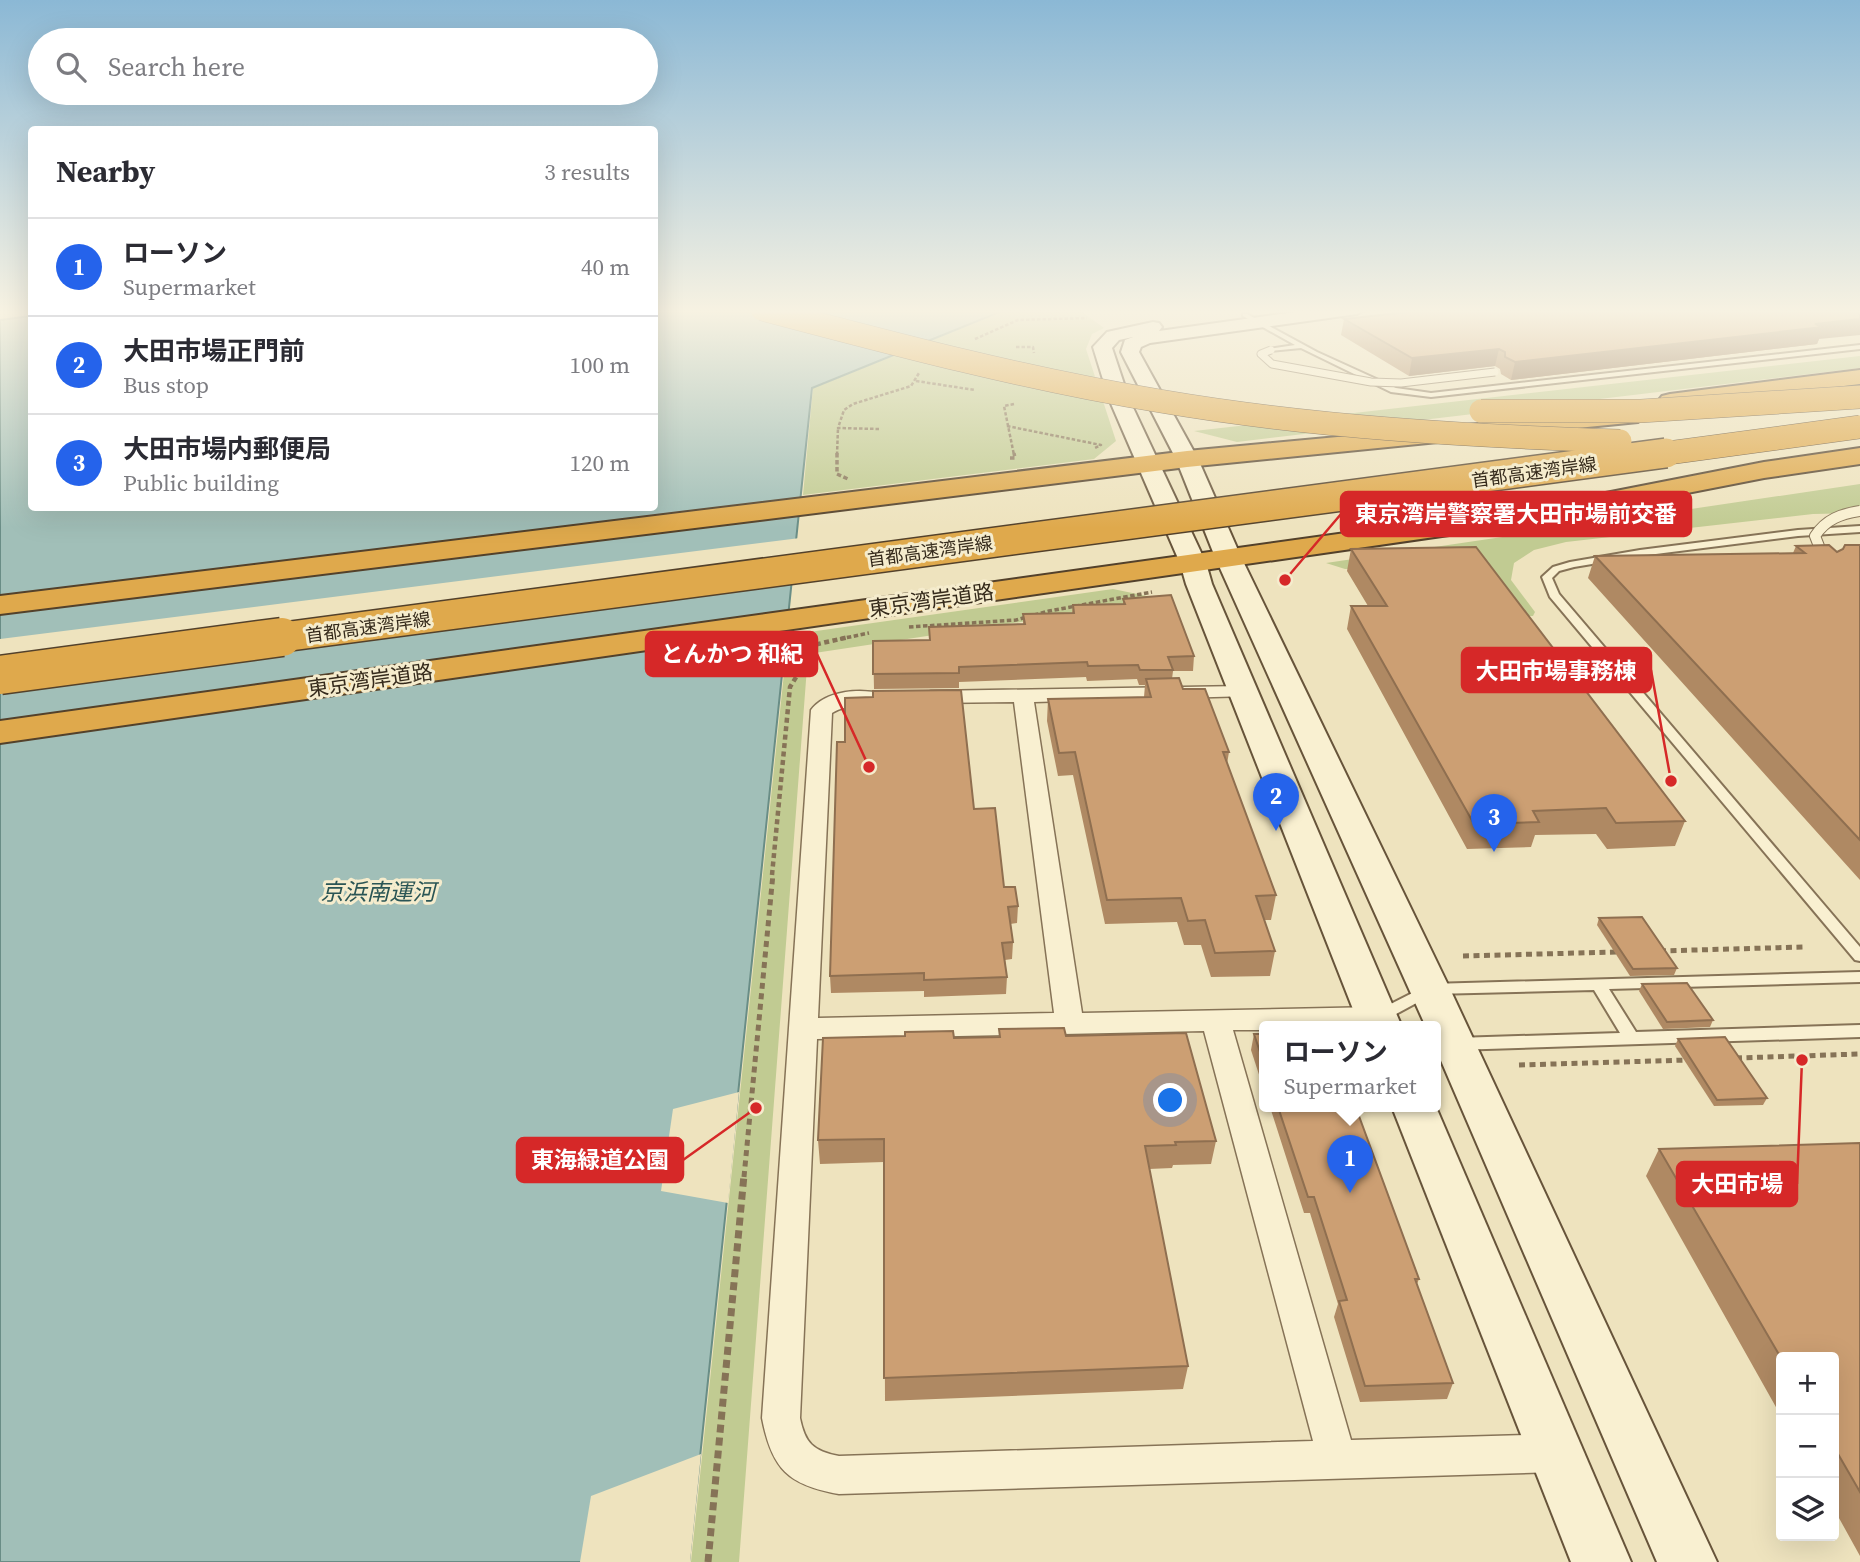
<!DOCTYPE html>
<meta charset="utf-8">
<style>
:root{--surface:#fff;--page:#f2f2f3;--text:#2b2b33;--muted:#7c7c81;--line:#e1e1e2;--accent:#2563eb}
body{margin:0;font-family:"Source Serif 4","Noto Sans JP",serif;background:var(--page);color:var(--text)}
.controls{position:absolute;right:21px;bottom:21px;display:grid;overflow:hidden;border-radius:7px;box-shadow:0 7px 28px #0002}
.controls button{width:63px;height:63px;display:grid;place-items:center;padding:0;border:0;border-bottom:2px solid var(--line);background:var(--surface);color:var(--text);font:35px sans-serif}
.you{position:absolute;left:1171px;top:1101px;width:24px;height:24px;margin:-18px;border:5px solid #fff;border-radius:50%;background:#1a73e8;box-shadow:0 0 0 10px #1a73e833}
.badge{display:grid;place-items:center;width:46px;height:46px;border-radius:50%;background:var(--accent);color:#fff;font-size:23px;font-weight:700}
.pin{position:absolute;translate:-50% -58px;filter:drop-shadow(0 2px 4px #0008)}
.pin::after{content:'';position:absolute;top:37px;width:24px;height:21px;background:inherit;clip-path:polygon(0 0,100% 0,50% 100%)}
.popup{position:absolute;left:1259px;top:1021px;width:182px;height:91px;box-sizing:border-box;display:grid;place-content:center;border-radius:7px;background:var(--surface);filter:drop-shadow(0 2px 5px #0005);font-size:23px;white-space:nowrap;color:var(--muted)}
.popup b{font-size:26px;color:var(--text)}
.popup::after{content:'';position:absolute;left:50%;top:100%;margin-left:-14px;border:14px solid transparent;border-top-color:var(--surface)}
.list{margin:0;padding:0;list-style:none}
h2{display:flex;justify-content:space-between;align-items:center;height:91px;margin:0;padding:0 28px;font-size:30px}
h2 small{font-size:23px;font-weight:400;color:var(--muted)}
.list li{display:grid;grid-template-columns:46px 1fr auto;gap:21px;align-items:center;box-sizing:border-box;height:98px;padding:0 28px;border-top:2px solid var(--line)}
.list b{display:block;font-size:26px;white-space:nowrap}
.list p{margin:0;font-size:23px;white-space:nowrap;color:var(--muted)}
.list em{font-size:23px;font-style:normal;color:var(--muted)}
.icon{flex:none;width:38px;height:38px;fill:none;stroke:currentColor;stroke-width:2;stroke-linecap:round;stroke-linejoin:round}
.map{position:relative;flex:none;width:1860px;height:1562px;overflow:hidden}
.search{position:absolute;background:var(--surface);box-shadow:0 7px 28px #0002;left:28px;top:28px;width:630px;height:77px;display:flex;align-items:center;gap:18px;box-sizing:border-box;padding:0 24px;border-radius:38px;color:var(--muted);font-size:26px}
.panel{position:absolute;background:var(--surface);box-shadow:0 7px 28px #0002;left:28px;top:126px;width:630px;height:385px;border-radius:7px}
.map>svg:first-child{display:block}
.green{fill:#c1cb92}
.water{fill:#a1bfb8;stroke:#698d86;stroke-width:2}
.pier{fill:#eee3be}
.lines{fill:none;stroke-linecap:round;stroke-linejoin:round}
.lane-casing{stroke:#867357;stroke-width:4}
.street-casing{stroke:#867357;stroke-width:3}
.secondary-casing{stroke:#67543a;stroke-width:4}
.highway-casing{stroke:#53412b;stroke-width:4}
.path-far4{stroke:#867357;stroke-width:2.5;stroke-dasharray:3.5 2;stroke-linecap:butt}
.path-far3{stroke:#867357;stroke-width:3.5;stroke-dasharray:4.5 2.5;stroke-linecap:butt}
.path-far2{stroke:#867357;stroke-width:4.5;stroke-dasharray:5 3.5;stroke-linecap:butt}
.path-far1{stroke:#867357;stroke-width:5;stroke-dasharray:6 4.5;stroke-linecap:butt}
.path{stroke:#867357;stroke-width:7;stroke-dasharray:8 5;stroke-linecap:butt}
.lane{fill:#f9f0d1;fill-rule:evenodd}
.street{fill:#f9f0d1;fill-rule:evenodd}
.secondary{fill:#f9f0d1;fill-rule:evenodd}
.highway{fill:#dfa94c;fill-rule:evenodd}
.lane-bridge-far1-casing{stroke:#867357;stroke-width:9;stroke-linecap:butt}
.lane-bridge-casing{stroke:#867357;stroke-width:12;stroke-linecap:butt}
.highway-bridge-far2-casing{stroke:#53412b;stroke-width:24;stroke-linecap:butt}
.highway-bridge-far1-casing{stroke:#53412b;stroke-width:32;stroke-linecap:butt}
.highway-bridge-casing{stroke:#53412b;stroke-width:41;stroke-linecap:butt}
.lane-bridge-far1{stroke:#f9f0d1;stroke-width:7}
.lane-bridge{stroke:#f9f0d1;stroke-width:10}
.highway-bridge-far2{stroke:#dfa94c;stroke-width:23}
.highway-bridge-far1{stroke:#dfa94c;stroke-width:29}
.highway-bridge{stroke:#dfa94c;stroke-width:38}
.wall{fill:#af8963}
.shaded-wall{fill:#8f6f50}
.building{fill:#cc9f73;stroke:#8f6f50;stroke-width:2}
.labels{text-anchor:middle;dominant-baseline:central;stroke-width:6;stroke-linejoin:round;paint-order:stroke}
.far-street-label{font-size:18px;fill:#352a1b;stroke:#f5eccd}
.street-label{font-size:21px;fill:#352a1b;stroke:#f5eccd}
.water-label{font-size:23px;font-style:italic;fill:#2a5555;stroke:#f5eccd}
.leader{fill:none;stroke:#d62828;stroke-width:2.5}
.callout-dot{fill:#d62828;stroke:#f5eccd;stroke-width:2.5}
.callout{fill:#d62828;stroke:#d62828;stroke-width:2.5}
.callout-label{font-size:23px;text-anchor:middle;font-weight:bold;fill:#fff}
</style>
<div class="map">
<svg width="1860" height="1562" viewBox="0 0 1860 1562">
<rect width="100%" height="100%" fill="#eee3be"/>
<!-- green -->
<g class="green">
<polygon points="1010,309 1078,309 1104,328 1092,334 1086,349 1116,441 1094,459 803,495 813,388"/>
<polygon points="1860,356 1860,368 1237,442 1194,431"/>
<polygon points="1860,484 1860,513 1813,514 1566,542 1534,550 1514,563 1511,580 1535,612 1533,616 1523,616 1484,566 1345,569 1326,563"/>
<polygon points="1113,589 1166,600 808,654 739,1562 691,1562 788,635"/>
</g>
<!-- water -->
<polygon class="water" points="655,309 1007,309 812,388 689,1562 0,1562 0,320 31,316 32,508 654,508"/>
<!-- pier -->
<g class="pier">
<polygon points="800,538 795,582 0,688 0,639"/>
<polygon points="739,1092 728,1203 661,1191 673,1109"/>
<polygon points="701,1454 690,1562 580,1562 591,1496"/>
</g>
<g class="lines">
<!-- lane casing -->
<g class="lane-casing">
<g id="lane">
<polygon points="1243,314 1247,314 1317,352 1396,388 1431,393 1860,345 1860,349 1431,397 1391,392 1301,348 1269,351 1269,349 1295,345 1243,316"/>
<polygon points="1860,526 1860,532 1798,536 1640,556 1574,567 1559,571 1552,578 1559,594 1860,947 1860,961 1855,960 1550,597 1542,577 1553,567 1570,562 1640,550 1798,530"/>
<polygon points="1860,972 1860,982 1609,989 1636,1032 1860,1025 1860,1037 1455,1050 1436,1043 1436,1031 1456,1038 1620,1033 1594,990 1433,994 1385,1020 1380,1022 1375,1020 1372,1016 1375,1012 1430,984"/>
</g>
</g>
<!-- street casing -->
<g class="street-casing">
<path id="street" d="M1243 686 1250 688 1253 692 1250 696 1034 702 1082 1013 1377 1007 1387 1010 1391 1017 1387 1024 1379 1027H1264V1030H1233L1351 1440 1556 1434 1570 1440 1575 1453 1570 1466 1556 1472 839 1494C788 1485 772 1469 762 1418L811 710C826 690 861 688 883 694L886 698 883 702C865 707 849 703 832 713L818 1018 1054 1013 1014 702 931 703 924 701 921 697 924 693 931 691ZM1204 1031 1313 1441 839 1456C813 1451 805 1443 800 1418L817 1039Z"/>
</g>
<!-- secondary casing -->
<g class="secondary-casing">
<g id="secondary">
<polygon points="1317,309 1366,309 1357,314 1150,343 1141,347 1139,352 1198,459 1241,557 1450,989 1717,1562 1657,1562 1436,1049 1436,1027 1426,1027 1215,557 1176,459 1121,352 1125,340 1133,337 1119,340 1112,348 1129,399 1206,563 1212,584 1402,1027 1360,1027 1186,584 1180,563 1109,399 1093,347 1107,332 1153,322 1159,323 1162,327 1159,331"/>
<polygon points="1392,1107 1436,1107 1631,1562 1571,1562"/>
</g>
</g>
<!-- highway casing -->
<g class="highway-casing">
<g id="highway">
<polygon points="1860,370 1860,384 1670,408 1662,406 1658,401 1662,396 1670,394"/>
<polygon points="1629,410 1638,412 1641,417 1638,422 1187,467 0,614 0,596 1187,451"/>
<polygon points="1860,448 1860,464 1764,478 1539,522 0,743 0,721 1539,506 1764,462"/>
</g>
</g>
<!-- path-far4 -->
<g class="path-far4">
<polyline points="975,339 1018,320 1087,318"/>
<polyline points="1016,347 1033,347 1034,353"/>
<polyline points="916,381 975,390"/>
<polyline points="1014,404 1004,406 1014,455"/>
<polyline points="1007,426 1101,445 1095,448"/>
<polyline points="879,429 838,428 844,410 853,404 911,386 919,373"/>
<polyline points="837,455 838,428"/>
</g>
<!-- path-far3 -->
<g class="path-far3">
<polyline points="837,453 837,474 848,479"/>
<polyline points="1010,458 1015,458 1014,453"/>
<polyline points="909,627 1016,620 1049,611 1152,592"/>
<polyline points="840,639 869,633"/>
</g>
<!-- path-far2 -->
<polyline class="path-far2" points="772,875 790,687 798,674 800,648 849,637"/>
<!-- path-far1 -->
<g class="path-far1">
<polyline points="1660,951 1803,947"/>
<polyline points="1463,956 1617,952"/>
<polyline points="1736,1058 1860,1054"/>
<polyline points="1519,1065 1689,1060"/>
<polyline points="744,1177 773,874"/>
</g>
<!-- path -->
<polyline class="path" points="708,1562 744,1175"/>
<!-- lane -->
<use href="#lane" class="lane"/>
<!-- street -->
<use href="#street" class="street"/>
<!-- secondary -->
<use href="#secondary" class="secondary"/>
<!-- highway -->
<use href="#highway" class="highway"/>
<!-- lane-bridge-far1 casing -->
<g class="lane-bridge-far1-casing">
<polyline id="lane-bridge-far1" points="1271,350 1261,354 1272,364 1371,382 1401,383 1495,372"/>
</g>
<!-- lane-bridge casing -->
<g class="lane-bridge-casing">
<path id="lane-bridge" d="M1824 559 1815 536C1826 519 1841 514 1860 511"/>
</g>
<!-- highway-bridge-far2 casing -->
<g class="highway-bridge-far2-casing">
<g id="highway-bridge-far2">
<path d="M762 309C894 344 1026 379 1160 401 1312 427 1466 436 1620 441"/>
<polyline points="1481,411 1641,411 1860,397"/>
<polyline points="1653,455 1860,427"/>
</g>
</g>
<!-- highway-bridge-far1 casing -->
<g class="highway-bridge-far1-casing">
<polyline id="highway-bridge-far1" points="268,639 1666,453"/>
</g>
<!-- highway-bridge casing -->
<g class="highway-bridge-casing">
<polyline id="highway-bridge" points="0,675 282,637"/>
</g>
<!-- lane-bridge-far1 -->
<use href="#lane-bridge-far1" class="lane-bridge-far1"/>
<!-- lane-bridge -->
<use href="#lane-bridge" class="lane-bridge"/>
<!-- highway-bridge-far2 -->
<use href="#highway-bridge-far2" class="highway-bridge-far2"/>
<!-- highway-bridge-far1 -->
<use href="#highway-bridge-far1" class="highway-bridge-far1"/>
<!-- highway-bridge -->
<use href="#highway-bridge" class="highway-bridge"/>
</g>
<!-- wall -->
<g class="wall">
<polygon points="1414,309 1819,339 1817,344 1511,380 1501,374 1500,369 1495,366 1409,376 1341,335 1344,319 1413,312"/>
<polygon points="1860,545 1860,880 1588,578 1595,556 1793,553 1796,546 1837,552"/>
<polygon points="1351,549 1685,821 1675,846 1607,849 1596,834 1535,835 1531,847 1467,849 1347,629 1351,606 1368,606 1347,571"/>
<polygon points="1123,599 1194,656 1193,671 1173,671 1172,679 1183,689 1229,752 1227,764 1276,895 1271,920 1264,920 1275,951 1270,976 1211,977 1201,945 1184,945 1177,922 1105,924 1073,775 1058,776 1047,721 1048,699 1144,697 1145,685 1139,685 1137,679 1087,681 1086,677 959,682 959,688 874,689 873,641 929,640 929,627 1023,624 1023,614 1072,613 1073,605 1123,604"/>
<polygon points="974,809 1004,887 1018,906 1017,923 1010,924 1013,942 1012,959 1005,960 1007,977 1006,994 924,997 924,991 831,993 830,976"/>
<polygon points="1599,918 1677,968 1674,975 1630,976 1597,925"/>
<polygon points="1642,984 1713,1020 1710,1027 1663,1029 1639,991"/>
<polygon points="999,1029 1066,1036 1216,1141 1211,1164 1173,1165 1172,1168 1149,1169 1188,1366 1183,1389 885,1401 884,1162 820,1164 818,1140 954,1038 999,1037"/>
<polygon points="1254,1034 1264,1034 1264,1090 1251,1050"/>
<polygon points="1678,1039 1767,1098 1763,1105 1714,1106 1675,1046"/>
<polygon points="1270,1107 1352,1107 1419,1279 1417,1284 1453,1383 1447,1399 1360,1402 1334,1317 1338,1304 1310,1213 1304,1213"/>
<polygon points="1860,1143 1860,1556 1834,1509 1834,1357 1781,1357 1781,1416 1646,1176 1659,1149"/>
</g>
<!-- shaded-wall -->
<g class="shaded-wall">
<polygon points="1860,319 1860,335 1819,339 1817,344 1511,380 1515,362"/>
<polygon points="1499,349 1495,366 1409,376 1412,358"/>
</g>
<!-- building -->
<g class="building">
<polygon points="1415,309 1848,309 1860,314 1860,319 1815,324 1823,327 1515,362 1505,357 1505,352 1499,349 1412,358 1344,319 1418,311"/>
<polygon points="1829,545 1837,552 1843,549 1845,545 1860,545 1860,840 1595,556 1805,553 1796,546"/>
<polygon points="1476,547 1685,821 1616,823 1606,808 1533,811 1539,822 1474,824 1351,606 1387,606 1351,549"/>
<polygon points="1171,595 1194,656 1168,657 1173,670 1140,670 1138,665 1088,666 1087,662 959,667 959,673 873,674 873,641 930,640 929,627 1025,624 1023,614 1074,613 1073,605 1125,604 1123,599"/>
<polygon points="1179,678 1183,689 1205,689 1229,752 1223,752 1276,895 1256,896 1275,951 1215,953 1205,920 1188,921 1181,898 1107,900 1075,752 1059,753 1048,699 1151,697 1146,679"/>
<polygon points="961,690 974,809 995,808 1004,887 1015,887 1018,906 1008,907 1013,942 1002,943 1007,977 924,980 924,973 830,976 837,742 845,742 845,698 873,697 873,691"/>
<polygon points="1642,917 1677,968 1633,969 1599,918"/>
<polygon points="1687,983 1713,1020 1667,1022 1642,984"/>
<polygon points="1064,1028 1066,1036 1186,1033 1216,1141 1175,1142 1176,1145 1145,1146 1188,1366 884,1378 884,1139 818,1140 823,1038 905,1036 905,1032 953,1031 954,1038 1000,1037 999,1029"/>
<polygon points="1254,1034 1264,1034 1264,1064"/>
<polygon points="1725,1037 1767,1098 1717,1100 1678,1039"/>
<polygon points="1278,1107 1356,1108 1419,1279 1415,1279 1453,1383 1365,1386 1339,1301 1347,1300 1314,1197 1308,1197"/>
<polygon points="1860,1143 1860,1492 1834,1447 1834,1357 1781,1358 1659,1149"/>
</g>
<!-- sky -->
<linearGradient id="sky" x2="0" y2="1"><stop stop-color="#8bb8d5"/><stop offset="0.59" stop-color="#f7f2e2"/><stop offset="1" stop-color="#f7f2e2" stop-opacity="0"/></linearGradient>
<rect width="1860" height="528" fill="url(#sky)"/>
<g class="labels">
<!-- far-street labels -->
<g class="far-street-label">
<text transform="translate(1534 472) rotate(-8)">首都高速湾岸線</text>
<text transform="translate(930 551) rotate(-8)">首都高速湾岸線</text>
<text transform="translate(368 627) rotate(-8)">首都高速湾岸線</text>
</g>
<!-- street labels -->
<g class="street-label">
<text transform="translate(931 600) rotate(-8)">東京湾岸道路</text>
<text transform="translate(370 680) rotate(-8)">東京湾岸道路</text>
</g>
<!-- water labels -->
<g class="water-label">
<text x="378" y="892">京浜南運河</text>
</g>
</g>
<!-- callouts -->
<path class="leader" d="M1285 580L1341 514M869 767L817 654M1671 781L1651 670M756 1108L683 1160M1802 1060L1797 1184"/>
<g class="callout-dot">
<circle cx="1285" cy="580" r="7"/>
<circle cx="869" cy="767" r="7"/>
<circle cx="1671" cy="781" r="7"/>
<circle cx="756" cy="1108" r="7"/>
<circle cx="1802" cy="1060" r="7"/>
</g>
<g class="callout">
<rect x="1341" y="492" width="350" height="44" rx="7"/>
<rect x="646" y="632" width="171" height="44" rx="7"/>
<rect x="1462" y="648" width="189" height="44" rx="7"/>
<rect x="517" y="1138" width="166" height="44" rx="7"/>
<rect x="1677" y="1162" width="120" height="44" rx="7"/>
</g>
<g class="callout-label">
<text x="1516" y="522">東京湾岸警察署大田市場前交番</text>
<text x="732" y="662">とんかつ 和紀</text>
<text x="1556" y="679">大田市場事務棟</text>
<text x="600" y="1168">東海緑道公園</text>
<text x="1737" y="1192">大田市場</text>
</g>
</svg>
<div class="controls">
<button>+</button>
<button>−</button>
<button><svg class="icon" aria-label="layers" viewBox="0 0 24 24"><path d="M12 4l9 5-9 5-9-5zM3 14l9 5 9-5"/></svg></button>
</div>
<div class="you"></div>
<div class="pin badge" style="left:1350px;top:1193px">1</div>
<div class="popup"><b>ローソン</b>Supermarket</div>
<div class="pin badge" style="left:1276px;top:831px">2</div>
<div class="pin badge" style="left:1494px;top:852px">3</div>
<div class="search"><svg class="icon" aria-label="search" viewBox="0 0 24 24"><circle cx="10" cy="10" r="6"/><path d="M15 15l6 6"/></svg>Search here</div>
<section class="panel">
<h2>Nearby<small>3 results</small></h2>
<ul class="list">
<li><span class="badge">1</span><div><b>ローソン</b><p>Supermarket</p></div><em>40 m</em></li>
<li><span class="badge">2</span><div><b>大田市場正門前</b><p>Bus stop</p></div><em>100 m</em></li>
<li><span class="badge">3</span><div><b>大田市場内郵便局</b><p>Public building</p></div><em>120 m</em></li>
</ul>
</section>
</div>
